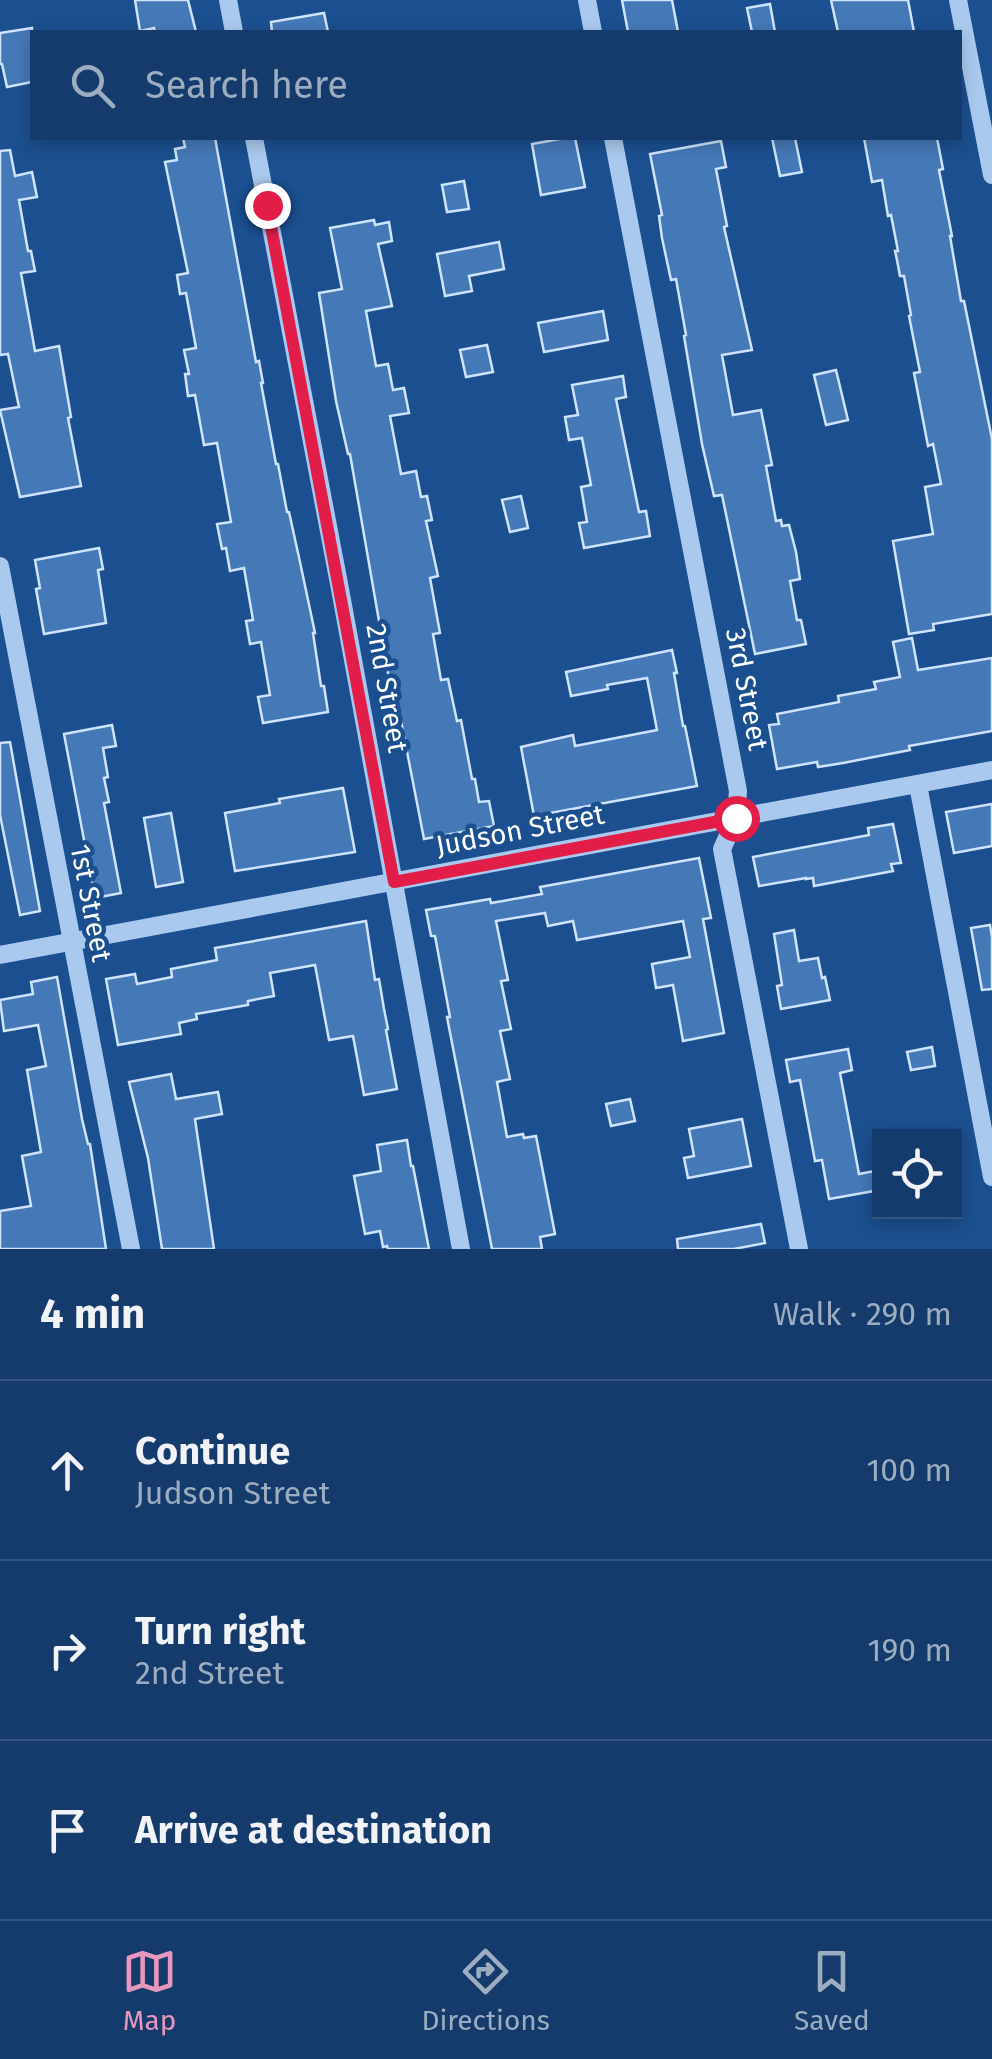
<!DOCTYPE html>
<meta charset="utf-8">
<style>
:root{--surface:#143b6b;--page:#214673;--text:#f1f3f6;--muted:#9dadc1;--line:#33557e;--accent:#e797bd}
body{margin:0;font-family:"Fira Sans",sans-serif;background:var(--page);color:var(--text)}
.controls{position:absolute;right:30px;bottom:30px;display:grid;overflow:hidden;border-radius:0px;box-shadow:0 5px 15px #0003}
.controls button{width:90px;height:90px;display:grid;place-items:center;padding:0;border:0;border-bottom:2px solid var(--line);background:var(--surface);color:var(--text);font:50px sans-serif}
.stop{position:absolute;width:30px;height:30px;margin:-22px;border:8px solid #e11d48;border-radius:50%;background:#fff}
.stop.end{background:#e11d48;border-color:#fff;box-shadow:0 2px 10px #0008}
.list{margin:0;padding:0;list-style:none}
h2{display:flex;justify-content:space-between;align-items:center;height:130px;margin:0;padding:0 40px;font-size:42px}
h2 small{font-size:32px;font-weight:400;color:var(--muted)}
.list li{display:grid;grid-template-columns:65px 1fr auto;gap:30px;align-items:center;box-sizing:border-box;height:180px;padding:0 40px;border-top:2px solid var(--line)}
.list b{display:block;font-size:38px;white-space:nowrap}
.list p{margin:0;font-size:32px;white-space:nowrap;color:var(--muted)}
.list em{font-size:32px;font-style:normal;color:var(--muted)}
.icon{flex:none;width:55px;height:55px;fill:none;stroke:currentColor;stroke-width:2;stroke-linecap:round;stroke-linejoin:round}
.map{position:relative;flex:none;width:992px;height:1249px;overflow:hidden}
.search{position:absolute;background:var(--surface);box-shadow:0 5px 15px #0003;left:30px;right:30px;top:30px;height:110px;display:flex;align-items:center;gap:25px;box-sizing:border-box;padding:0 35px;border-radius:0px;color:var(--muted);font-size:38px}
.sheet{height:670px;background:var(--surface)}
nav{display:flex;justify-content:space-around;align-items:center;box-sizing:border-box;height:140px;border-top:2px solid var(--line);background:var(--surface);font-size:28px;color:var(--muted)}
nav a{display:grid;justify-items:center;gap:5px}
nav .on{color:var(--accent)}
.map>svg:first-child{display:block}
.building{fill:#4478b7;stroke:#cfe3fa;stroke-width:2.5}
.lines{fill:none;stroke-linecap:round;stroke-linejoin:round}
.minor{stroke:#a9c9ee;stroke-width:18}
.route{stroke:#e11d48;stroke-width:12}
.labels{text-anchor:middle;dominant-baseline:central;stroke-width:9;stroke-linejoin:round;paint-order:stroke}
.street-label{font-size:28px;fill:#fff;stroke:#1b4f8f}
</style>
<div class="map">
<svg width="992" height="1249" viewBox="0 0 992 1249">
<rect width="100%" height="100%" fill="#1b4f8f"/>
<!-- building -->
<g class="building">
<polygon points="135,0 188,0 196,32 155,32 154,28 140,31"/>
<polygon points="622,0 672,0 678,32 628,32"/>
<polygon points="831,0 908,0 914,32 838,32"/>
<polygon points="770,4 775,32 752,32 747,8"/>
<polygon points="324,13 328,32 272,32 271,22"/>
<polygon points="32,28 32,82 7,87 2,64 0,64 0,33"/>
<polygon points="183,138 215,138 256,362 259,361 263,383 261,383 276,464 278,464 287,512 289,512 300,562 315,633 313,633 321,686 324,686 328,712 263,723 258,697 270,695 261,642 250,644 246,621 253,620 244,568 230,571 226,548 222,549 217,524 231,522 217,443 204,445 195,395 188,396 185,374 189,374 184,350 196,348 186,293 180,294 177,275 188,273 165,162 177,160 175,149 185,147"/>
<polygon points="565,138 575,138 585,187 541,195 532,144"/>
<polygon points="772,138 795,138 802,172 780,176"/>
<polygon points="864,138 937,138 943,169 939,170 952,236 950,236 961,301 964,301 992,439 992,614 933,624 934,630 909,634 893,541 933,534 925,487 941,484 933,444 928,446 914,373 920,372 909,316 911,315 904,276 900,276 897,260 895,251 898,251 891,215 888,216 882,180 872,182"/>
<polygon points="721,141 726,167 716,169 727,226 724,227 752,350 722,355 733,415 761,410 772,465 766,466 776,521 781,520 782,526 789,525 796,552 800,579 790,581 797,620 801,620 806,644 755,654 722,495 714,496 702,444 684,336 686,335 676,279 671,280 662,238 659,216 662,215 650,154"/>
<polygon points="10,150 15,176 32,172 37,197 19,200 28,251 31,251 35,271 21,273 35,351 59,346 71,417 68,418 81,486 20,497 0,410 19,407 8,354 0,355 0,151"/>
<polygon points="464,181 469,209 447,212 442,185"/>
<polygon points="374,220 375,225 389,222 392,241 378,244 392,306 366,311 376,366 388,364 393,390 404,388 409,413 390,416 401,474 416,471 421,497 427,496 432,520 426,521 438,576 430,578 440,633 433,634 441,680 448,679 457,721 461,720 472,779 475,779 479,802 489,801 494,826 424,839 396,695 392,696 350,454 348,454 336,401 319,293 342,289 330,228"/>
<polygon points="499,242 504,269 469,276 472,291 445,296 437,254"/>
<polygon points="603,311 608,340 544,352 538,323"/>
<polygon points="487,345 493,372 466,377 460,350"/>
<polygon points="836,370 848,420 826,425 814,375"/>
<polygon points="623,376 626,397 616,399 639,512 646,511 650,536 584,548 579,523 587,522 581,487 591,485 582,438 569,440 565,417 578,415 572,385"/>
<polygon points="521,496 528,528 510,532 502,500"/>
<polygon points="99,548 103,569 98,570 106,623 44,634 36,589 40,588 35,560"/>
<polygon points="912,638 918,670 992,658 992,731 909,746 910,750 843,763 818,767 817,762 777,769 769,725 779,724 777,714 839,702 838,696 876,689 874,682 900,677 893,642"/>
<polygon points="672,650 677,673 674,673 683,726 685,726 697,786 534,816 521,747 573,735 575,746 657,730 647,678 607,685 608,689 571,696 566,672"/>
<polygon points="112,725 116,746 103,748 108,777 104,778 109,802 104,803 121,893 95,898 64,734"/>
<polygon points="10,742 40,911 20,915 0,815 0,743"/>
<polygon points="343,788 355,852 235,871 225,813 280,803 279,799"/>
<polygon points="992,804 992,846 954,853 946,812"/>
<polygon points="171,813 183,882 156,887 144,818"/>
<polygon points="893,824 901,863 891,864 893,871 814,886 813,878 806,879 806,878 759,886 753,857 869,835 868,828"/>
<polygon points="699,858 711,918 703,919 724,1033 683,1041 673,985 656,988 652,964 690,957 683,921 577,940 573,921 548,926 545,913 496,921 508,980 501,981 511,1029 500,1031 510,1079 497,1082 507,1137 523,1134 524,1138 536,1136 555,1234 540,1237 542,1249 492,1249 447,1017 450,1017 435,936 431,936 426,910 490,899 491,903 542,894 540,887"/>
<polygon points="366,921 375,980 379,979 384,1009 388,1029 386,1030 397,1089 364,1095 353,1036 329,1040 315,965 270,973 274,996 248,1001 248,1005 196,1014 197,1019 179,1023 181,1034 118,1045 106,979 135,974 137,984 172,977 171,969 217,960 215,948"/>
<polygon points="990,925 992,937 992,989 982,990 971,928"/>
<polygon points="794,930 799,961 818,958 822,978 825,977 830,1000 781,1009 777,986 782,985 774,934"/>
<polygon points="57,977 82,1119 88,1144 90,1144 106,1249 0,1249 0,1211 31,1206 22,1156 41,1152 27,1070 46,1066 38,1025 4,1031 0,1000 33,994 31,982"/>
<polygon points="932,1047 935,1066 911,1070 907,1052"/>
<polygon points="848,1049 852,1070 840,1073 859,1174 880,1170 880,1190 829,1199 822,1160 815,1161 800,1080 790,1082 786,1060"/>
<polygon points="171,1074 176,1099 218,1092 222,1114 195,1119 214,1249 162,1249 148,1158 129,1082"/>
<polygon points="630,1099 635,1121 611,1126 606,1104"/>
<polygon points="742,1119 751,1166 688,1178 684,1158 694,1156 689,1129"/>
<polygon points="407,1140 411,1166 413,1166 429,1249 388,1249 387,1246 383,1247 380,1231 365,1234 354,1176 381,1171 377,1145"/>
<polygon points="761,1224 765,1243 734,1249 678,1249 677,1239"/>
</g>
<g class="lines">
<!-- minor -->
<g class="minor">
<polyline points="228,0 234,32"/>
<polyline points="587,0 593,32"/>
<polyline points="958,0 992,175"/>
<polyline points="254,138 340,589 461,1249"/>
<polyline points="613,138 738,791 736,818 722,849 799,1249"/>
<polyline points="0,566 131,1249"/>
<polyline points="918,785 992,1177"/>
<polyline points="0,955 992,770"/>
</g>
</g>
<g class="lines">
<!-- route -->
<polyline class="route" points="267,205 394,882 736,818"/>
</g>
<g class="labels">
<!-- street labels -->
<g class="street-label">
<text transform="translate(387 688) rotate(80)">2nd Street</text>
<text transform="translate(747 689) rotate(79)">3rd Street</text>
<text transform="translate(520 830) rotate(-11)">Judson Street</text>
<text transform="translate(91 903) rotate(79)">1st Street</text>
</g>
</g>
</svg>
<div class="controls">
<button><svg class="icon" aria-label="locate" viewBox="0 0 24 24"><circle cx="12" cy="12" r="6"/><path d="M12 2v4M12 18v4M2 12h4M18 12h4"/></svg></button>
</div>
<div class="stop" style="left:736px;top:818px"></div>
<div class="stop end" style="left:267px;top:205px"></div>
<div class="search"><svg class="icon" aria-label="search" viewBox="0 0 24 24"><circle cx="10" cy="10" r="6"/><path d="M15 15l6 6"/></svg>Search here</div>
</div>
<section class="sheet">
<h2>4 min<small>Walk · 290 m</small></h2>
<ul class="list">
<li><svg class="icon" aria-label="ahead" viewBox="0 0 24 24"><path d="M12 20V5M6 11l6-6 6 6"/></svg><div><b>Continue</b><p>Judson Street</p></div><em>100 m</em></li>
<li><svg class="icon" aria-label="right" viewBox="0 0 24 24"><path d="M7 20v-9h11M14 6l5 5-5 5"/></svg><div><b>Turn right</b><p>2nd Street</p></div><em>190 m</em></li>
<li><svg class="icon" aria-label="arrive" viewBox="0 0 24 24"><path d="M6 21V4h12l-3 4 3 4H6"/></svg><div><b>Arrive at destination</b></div></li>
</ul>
</section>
<nav>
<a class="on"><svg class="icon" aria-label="map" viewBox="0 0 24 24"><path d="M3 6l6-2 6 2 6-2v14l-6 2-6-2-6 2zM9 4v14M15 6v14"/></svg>Map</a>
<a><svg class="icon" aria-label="directions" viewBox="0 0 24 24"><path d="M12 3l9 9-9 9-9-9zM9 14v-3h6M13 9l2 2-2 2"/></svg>Directions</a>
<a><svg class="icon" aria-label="saved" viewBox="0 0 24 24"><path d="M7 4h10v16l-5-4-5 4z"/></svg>Saved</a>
</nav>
